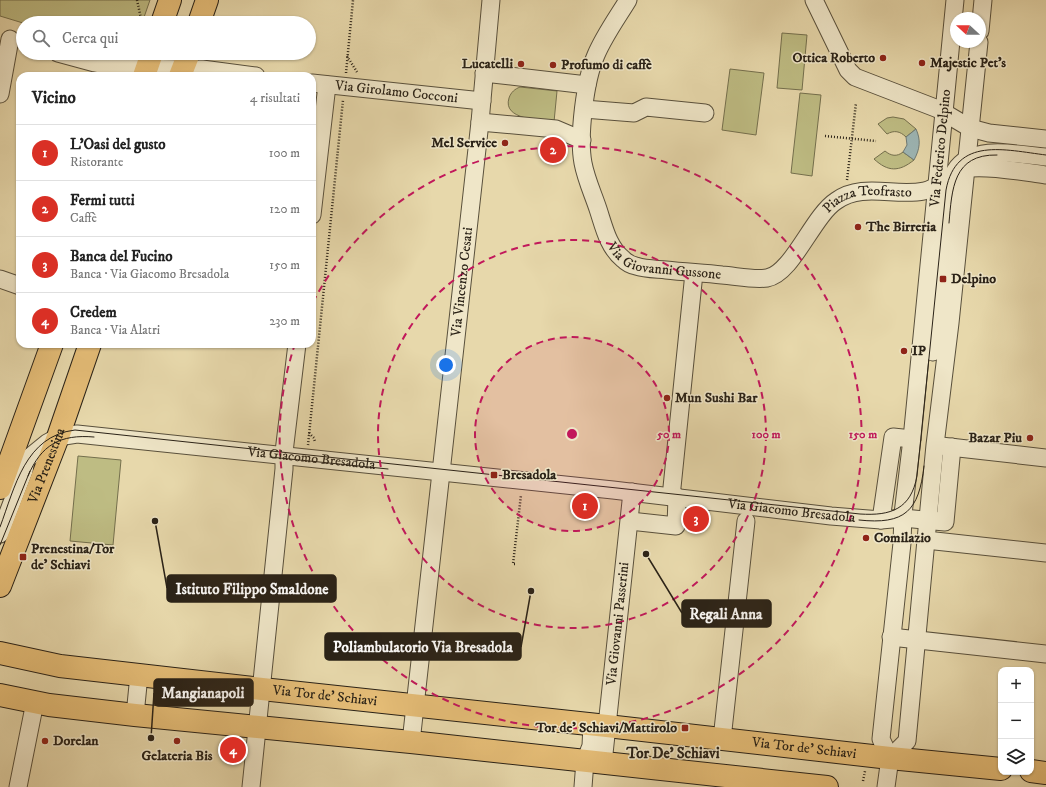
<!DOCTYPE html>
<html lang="it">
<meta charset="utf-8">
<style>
:root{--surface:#fff;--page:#f2f2f2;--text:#222;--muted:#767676;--line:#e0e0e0;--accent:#d93025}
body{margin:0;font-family:"IM FELL DW Pica",serif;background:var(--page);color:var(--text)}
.controls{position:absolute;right:12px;bottom:12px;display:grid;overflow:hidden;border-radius:8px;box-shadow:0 1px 3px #0004}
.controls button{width:36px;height:36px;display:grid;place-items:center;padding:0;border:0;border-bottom:1px solid var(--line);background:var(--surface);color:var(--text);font:20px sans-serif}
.compass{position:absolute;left:950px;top:12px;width:36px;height:36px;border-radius:50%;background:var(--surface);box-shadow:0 1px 3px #0004;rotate:291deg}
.you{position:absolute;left:446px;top:365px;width:14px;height:14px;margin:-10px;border:3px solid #fff;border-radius:50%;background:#1a73e8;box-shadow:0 0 0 6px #1a73e833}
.badge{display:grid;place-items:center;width:26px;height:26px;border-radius:50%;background:var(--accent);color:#fff;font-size:13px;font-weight:700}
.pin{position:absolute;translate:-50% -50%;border:2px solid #fff;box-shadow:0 1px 4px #0006}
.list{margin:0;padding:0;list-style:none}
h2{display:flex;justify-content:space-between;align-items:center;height:52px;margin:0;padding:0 16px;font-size:17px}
h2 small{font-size:13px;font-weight:400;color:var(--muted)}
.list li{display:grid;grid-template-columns:26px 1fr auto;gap:12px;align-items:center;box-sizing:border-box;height:56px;padding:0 16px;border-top:1px solid var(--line)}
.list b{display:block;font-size:15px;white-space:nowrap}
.list p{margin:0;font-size:13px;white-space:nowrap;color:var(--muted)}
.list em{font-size:13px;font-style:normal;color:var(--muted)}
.icon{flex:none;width:22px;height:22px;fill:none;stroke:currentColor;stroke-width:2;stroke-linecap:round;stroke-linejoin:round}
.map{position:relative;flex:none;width:1046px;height:787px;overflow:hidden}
.search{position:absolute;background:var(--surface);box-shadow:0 1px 3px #0004;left:16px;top:16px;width:300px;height:44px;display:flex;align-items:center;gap:10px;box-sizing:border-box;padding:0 14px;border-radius:22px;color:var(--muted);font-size:15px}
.panel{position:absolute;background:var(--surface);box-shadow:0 1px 3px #0004;left:16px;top:72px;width:300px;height:276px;border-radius:12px}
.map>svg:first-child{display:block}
.green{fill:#bebc83;stroke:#746f4d}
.water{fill:#9db6b5;stroke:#6f7b76}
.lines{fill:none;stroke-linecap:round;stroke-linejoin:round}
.minor-casing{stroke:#59503c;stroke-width:19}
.major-casing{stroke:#2a2217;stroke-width:24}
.path{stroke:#2a2217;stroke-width:2.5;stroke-dasharray:1 2;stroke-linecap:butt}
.minor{stroke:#efe6c8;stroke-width:17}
.major{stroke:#e4bc76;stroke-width:22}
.tram{stroke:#2a2217;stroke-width:1}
.ring{fill:none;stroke:#c2185b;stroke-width:2;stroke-dasharray:7 5}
.poi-dot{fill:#8f2418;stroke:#efe6c8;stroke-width:1.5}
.labels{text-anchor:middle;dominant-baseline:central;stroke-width:3;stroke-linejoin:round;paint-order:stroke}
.poi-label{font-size:14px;font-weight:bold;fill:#2a2217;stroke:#efe6c8;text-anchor:start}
.street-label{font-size:14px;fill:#2a2217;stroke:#efe6c8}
.neighbourhood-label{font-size:15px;font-weight:bold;fill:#2a2217;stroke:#efe6c8}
.centre{fill:#c2185b;stroke:#efe6c8;stroke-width:2}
.ring-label{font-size:12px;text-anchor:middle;font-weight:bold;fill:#c2185b;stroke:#efe6c8;stroke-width:3;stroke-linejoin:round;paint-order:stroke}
.leader{fill:none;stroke:#2a2217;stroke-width:1.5}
.callout-dot{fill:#2a2217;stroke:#efe6c8;stroke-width:1.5}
.callout{fill:#2a2217;stroke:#2a2217;stroke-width:1.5}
.callout-label{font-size:15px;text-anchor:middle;font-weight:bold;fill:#fff}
</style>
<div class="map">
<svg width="1046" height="787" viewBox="0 0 1046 787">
<rect width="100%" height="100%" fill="#e7d8ab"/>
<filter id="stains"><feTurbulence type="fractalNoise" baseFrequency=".005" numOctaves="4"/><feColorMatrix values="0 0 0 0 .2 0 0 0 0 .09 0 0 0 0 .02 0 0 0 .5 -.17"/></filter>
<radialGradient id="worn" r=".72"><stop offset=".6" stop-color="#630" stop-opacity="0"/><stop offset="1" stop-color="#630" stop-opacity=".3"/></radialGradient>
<!-- green -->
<g class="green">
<polygon points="0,0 150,0 142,23 23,23 0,16"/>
<polygon points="782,33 807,35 802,90 777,88"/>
<polygon points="730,69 764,73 756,135 722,130"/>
<path d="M520 87 557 91 554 122C541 120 502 120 509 98 511 92 515 89 520 87Z"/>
<polygon points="800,93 821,95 812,176 791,173"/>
<path d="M893 117 904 119 916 129 906 137C900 131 894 130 887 134L878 124 887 118Z"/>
<path d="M885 151C891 156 897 157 903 152L914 160C899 172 888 172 874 159Z"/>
<polygon points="78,456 121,460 113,545 70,541"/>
</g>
<!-- water -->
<path class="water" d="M916 129C921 140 920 149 914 160L903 152 907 145 906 137Z"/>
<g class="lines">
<!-- minor casing -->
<g class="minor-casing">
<g id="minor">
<path id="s1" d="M628 0C617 18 604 36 596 55 585 80 578 136 583 163 586 179 593 194 598 209 604 227 608 247 623 259 626 262 631 265 636 266 645 269 656 269 666 270 684 272 703 273 722 275 736 276 753 280 767 278 792 274 813 216 836 201 862 182 895 197 924 191 941 188 954 170 971 168 993 166 1024 172 1046 175"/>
<polyline points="814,0 848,70 855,77 938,109 970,128 989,133 1046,139"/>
<polyline points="980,31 983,0"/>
<polyline points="58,53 95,63 120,68 202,69 256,76"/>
<polyline points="484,73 587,85"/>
<path id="s2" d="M312 83 482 101"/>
<polyline points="0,94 10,39"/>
<polyline points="584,109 634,113 646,107 705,113"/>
<polyline points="480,122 556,129 582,140"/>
<polyline points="312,215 327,85"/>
<polyline points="0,279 20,286"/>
<path d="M933 352 948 201C949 191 950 179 955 171 972 143 1020 155 1046 157"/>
<polyline points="941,446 1046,458"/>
<path id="s3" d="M4 478 47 443 58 437 77 434 613 490 831 516 881 520 903 518 945 522 952 447"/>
<polyline points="671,497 694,273"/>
<polyline points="881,520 893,437 912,439"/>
<polyline points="630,521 676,526 677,497"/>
<polyline points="0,534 24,471 26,459"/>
<polyline points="926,540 1046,553"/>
<polyline points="891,637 1046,654"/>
<polyline points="135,715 139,675"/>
<polyline points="722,739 746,521"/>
<path id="s4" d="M411 742 480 122 491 0"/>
<path id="s5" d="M890 758 881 739 902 543 903 514 912 439 955 0"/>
<polyline points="890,758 907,741 935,445 950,323 979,42"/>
<path id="s6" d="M603 763 632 492"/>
<polyline points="18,787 35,702"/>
<polyline points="251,787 284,469 284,452 297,344"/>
<polyline points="583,787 585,761 591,746 592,724"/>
<polyline points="886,787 890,758"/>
</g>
</g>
<!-- major casing -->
<g class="major-casing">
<g id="major">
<polyline points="162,23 170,0"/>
<polyline points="199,23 207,0"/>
<polyline points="144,76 152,53"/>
<polyline points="180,76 189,53"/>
<polyline points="0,488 52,344"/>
<path id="s7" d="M0 586 58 437 90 344"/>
<path id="s8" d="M0 653 60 666 262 689 607 726 890 758 1001 769"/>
<polyline points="0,695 49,705 135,715 411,742 827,787"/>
<polyline points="1031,771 1046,773"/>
</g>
</g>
<!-- path -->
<g class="path">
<polyline points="137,0 142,23"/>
<polyline points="347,56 357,72"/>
<polyline points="346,73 353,0"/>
<polyline points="825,136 876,141"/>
<polyline points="847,180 856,103"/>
<polyline points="309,433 314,438 315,442"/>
<polyline points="308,445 343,100"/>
<polyline points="515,564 513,564 521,495"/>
<polyline points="863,781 865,771"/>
</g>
<!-- minor -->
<use href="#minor" class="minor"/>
<!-- major -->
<use href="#major" class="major"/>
<!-- tram -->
<g class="tram">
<path d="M949 223C952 189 953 154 997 155"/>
<polyline points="270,457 388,469"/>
<path d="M28 476C41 445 60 434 94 437"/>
<path d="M859 520C905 525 919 511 924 466"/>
<path d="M0 527C15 487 25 436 75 430L860 514C891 516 911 509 917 476L946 190C956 136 1005 150 1046 155"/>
<polyline points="0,545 30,471"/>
</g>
</g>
<!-- distance rings -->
<circle cx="572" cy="434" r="97" fill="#c2185b" fill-opacity=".12"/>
<g class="ring">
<circle cx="572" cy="434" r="97"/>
<circle cx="572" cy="434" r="194"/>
<path d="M313 302A291 291 0 1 1 295 344"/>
</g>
<!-- markers -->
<g class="poi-dot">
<circle cx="883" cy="58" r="4"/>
<circle cx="922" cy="63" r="4"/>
<circle cx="521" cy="64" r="4"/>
<circle cx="553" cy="65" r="4"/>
<circle cx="505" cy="143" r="4"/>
<circle cx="858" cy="227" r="4"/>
<rect x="939" y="275" width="8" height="8" rx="2"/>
<circle cx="904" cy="351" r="4"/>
<circle cx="667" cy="398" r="4"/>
<circle cx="1030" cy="438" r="4"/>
<rect x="490" y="471" width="8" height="8" rx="2"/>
<circle cx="866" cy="538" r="4"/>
<rect x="19" y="553" width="8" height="8" rx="2"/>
<rect x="681" y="724" width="8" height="8" rx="2"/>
<circle cx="45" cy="741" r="4"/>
<circle cx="177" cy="741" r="4"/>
</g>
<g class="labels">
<!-- poi labels -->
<g class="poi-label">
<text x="875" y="58" text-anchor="end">Ottica Roberto</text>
<text x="930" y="63">Majestic Pet's</text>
<text x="513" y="64" text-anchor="end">Lucatelli</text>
<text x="561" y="65">Profumo di caffè</text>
<text x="497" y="143" text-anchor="end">Mel Service</text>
<text x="866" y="227">The Birreria</text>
<text x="951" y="279">Delpino</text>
<text x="912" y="351">IP</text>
<text x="675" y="398">Mun Sushi Bar</text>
<text x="1022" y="438" text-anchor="end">Bazar Piu</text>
<text x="502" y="475">Bresadola</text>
<text x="874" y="538">Comilazio</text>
<text x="31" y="549">Prenestina/Tor<tspan x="31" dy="16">de' Schiavi</tspan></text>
<text x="677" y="728" text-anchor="end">Tor de' Schiavi/Mattirolo</text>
<text x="53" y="741">Dorelan</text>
<text x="177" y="756" text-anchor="middle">Gelateria Bis</text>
</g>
<!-- street labels -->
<g class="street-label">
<text stroke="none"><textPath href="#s2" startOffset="85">Via Girolamo Cocconi</textPath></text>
<text stroke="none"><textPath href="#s5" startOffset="615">Via Federico Delpino</textPath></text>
<text stroke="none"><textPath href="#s1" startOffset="562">Piazza Teofrasto</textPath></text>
<text stroke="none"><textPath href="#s1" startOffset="319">Via Giovanni Gussone</textPath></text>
<text stroke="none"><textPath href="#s4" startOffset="463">Via Vincenzo Cesati</textPath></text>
<text stroke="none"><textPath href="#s3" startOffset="323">Via Giacomo Bresadola</textPath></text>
<text stroke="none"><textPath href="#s7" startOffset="129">Via Prenestina</textPath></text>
<text stroke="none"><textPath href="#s3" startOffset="806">Via Giacomo Bresadola</textPath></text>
<text stroke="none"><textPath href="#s6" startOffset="140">Via Giovanni Passerini</textPath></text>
<text stroke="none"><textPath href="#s8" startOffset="328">Via Tor de' Schiavi</textPath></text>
<text stroke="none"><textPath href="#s8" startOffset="810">Via Tor de' Schiavi</textPath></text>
</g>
<!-- neighbourhood labels -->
<g class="neighbourhood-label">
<text x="673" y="753">Tor De' Schiavi</text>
</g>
</g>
<circle cx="572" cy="434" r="6" class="centre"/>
<g class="ring-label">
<text x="669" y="438">50 m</text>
<text x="766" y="438">100 m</text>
<text x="863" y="438">150 m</text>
</g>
<!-- callouts -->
<path class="leader" d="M155 521L167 588M646 554L682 613M531 591L521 647M151 738L154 693"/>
<g class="callout-dot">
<circle cx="155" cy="521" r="4"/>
<circle cx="646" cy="554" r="4"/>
<circle cx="531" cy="591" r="4"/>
<circle cx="151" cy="738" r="4"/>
</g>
<g class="callout">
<rect x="167" y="575" width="169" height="27" rx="4"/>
<rect x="682" y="600" width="89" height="27" rx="4"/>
<rect x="325" y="633" width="196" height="27" rx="4"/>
<rect x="154" y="679" width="99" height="27" rx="4"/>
</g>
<g class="callout-label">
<text x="252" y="594">Istituto Filippo Smaldone</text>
<text x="726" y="619">Regali Anna</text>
<text x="423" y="652">Poliambulatorio Via Bresadola</text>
<text x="203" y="698">Mangianapoli</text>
</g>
<rect width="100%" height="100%" filter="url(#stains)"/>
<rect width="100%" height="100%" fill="url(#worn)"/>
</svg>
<div class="controls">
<button>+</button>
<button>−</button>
<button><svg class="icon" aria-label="layers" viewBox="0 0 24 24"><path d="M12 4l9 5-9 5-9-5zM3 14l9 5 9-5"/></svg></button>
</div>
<svg class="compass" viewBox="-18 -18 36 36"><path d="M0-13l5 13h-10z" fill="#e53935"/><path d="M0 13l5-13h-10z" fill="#767676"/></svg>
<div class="you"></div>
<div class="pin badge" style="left:585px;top:506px">1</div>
<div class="pin badge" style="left:553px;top:150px">2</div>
<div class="pin badge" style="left:696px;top:519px">3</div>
<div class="pin badge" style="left:233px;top:750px">4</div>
<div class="search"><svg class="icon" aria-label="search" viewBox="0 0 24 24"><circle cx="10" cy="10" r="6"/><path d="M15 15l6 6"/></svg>Cerca qui</div>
<section class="panel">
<h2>Vicino<small>4 risultati</small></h2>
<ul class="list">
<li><span class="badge">1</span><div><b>L'Oasi del gusto</b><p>Ristorante</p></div><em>100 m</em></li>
<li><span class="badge">2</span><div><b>Fermi tutti</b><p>Caffè</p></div><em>120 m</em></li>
<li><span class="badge">3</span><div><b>Banca del Fucino</b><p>Banca · Via Giacomo Bresadola</p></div><em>150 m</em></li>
<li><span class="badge">4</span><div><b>Credem</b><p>Banca · Via Alatri</p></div><em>230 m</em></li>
</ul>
</section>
</div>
